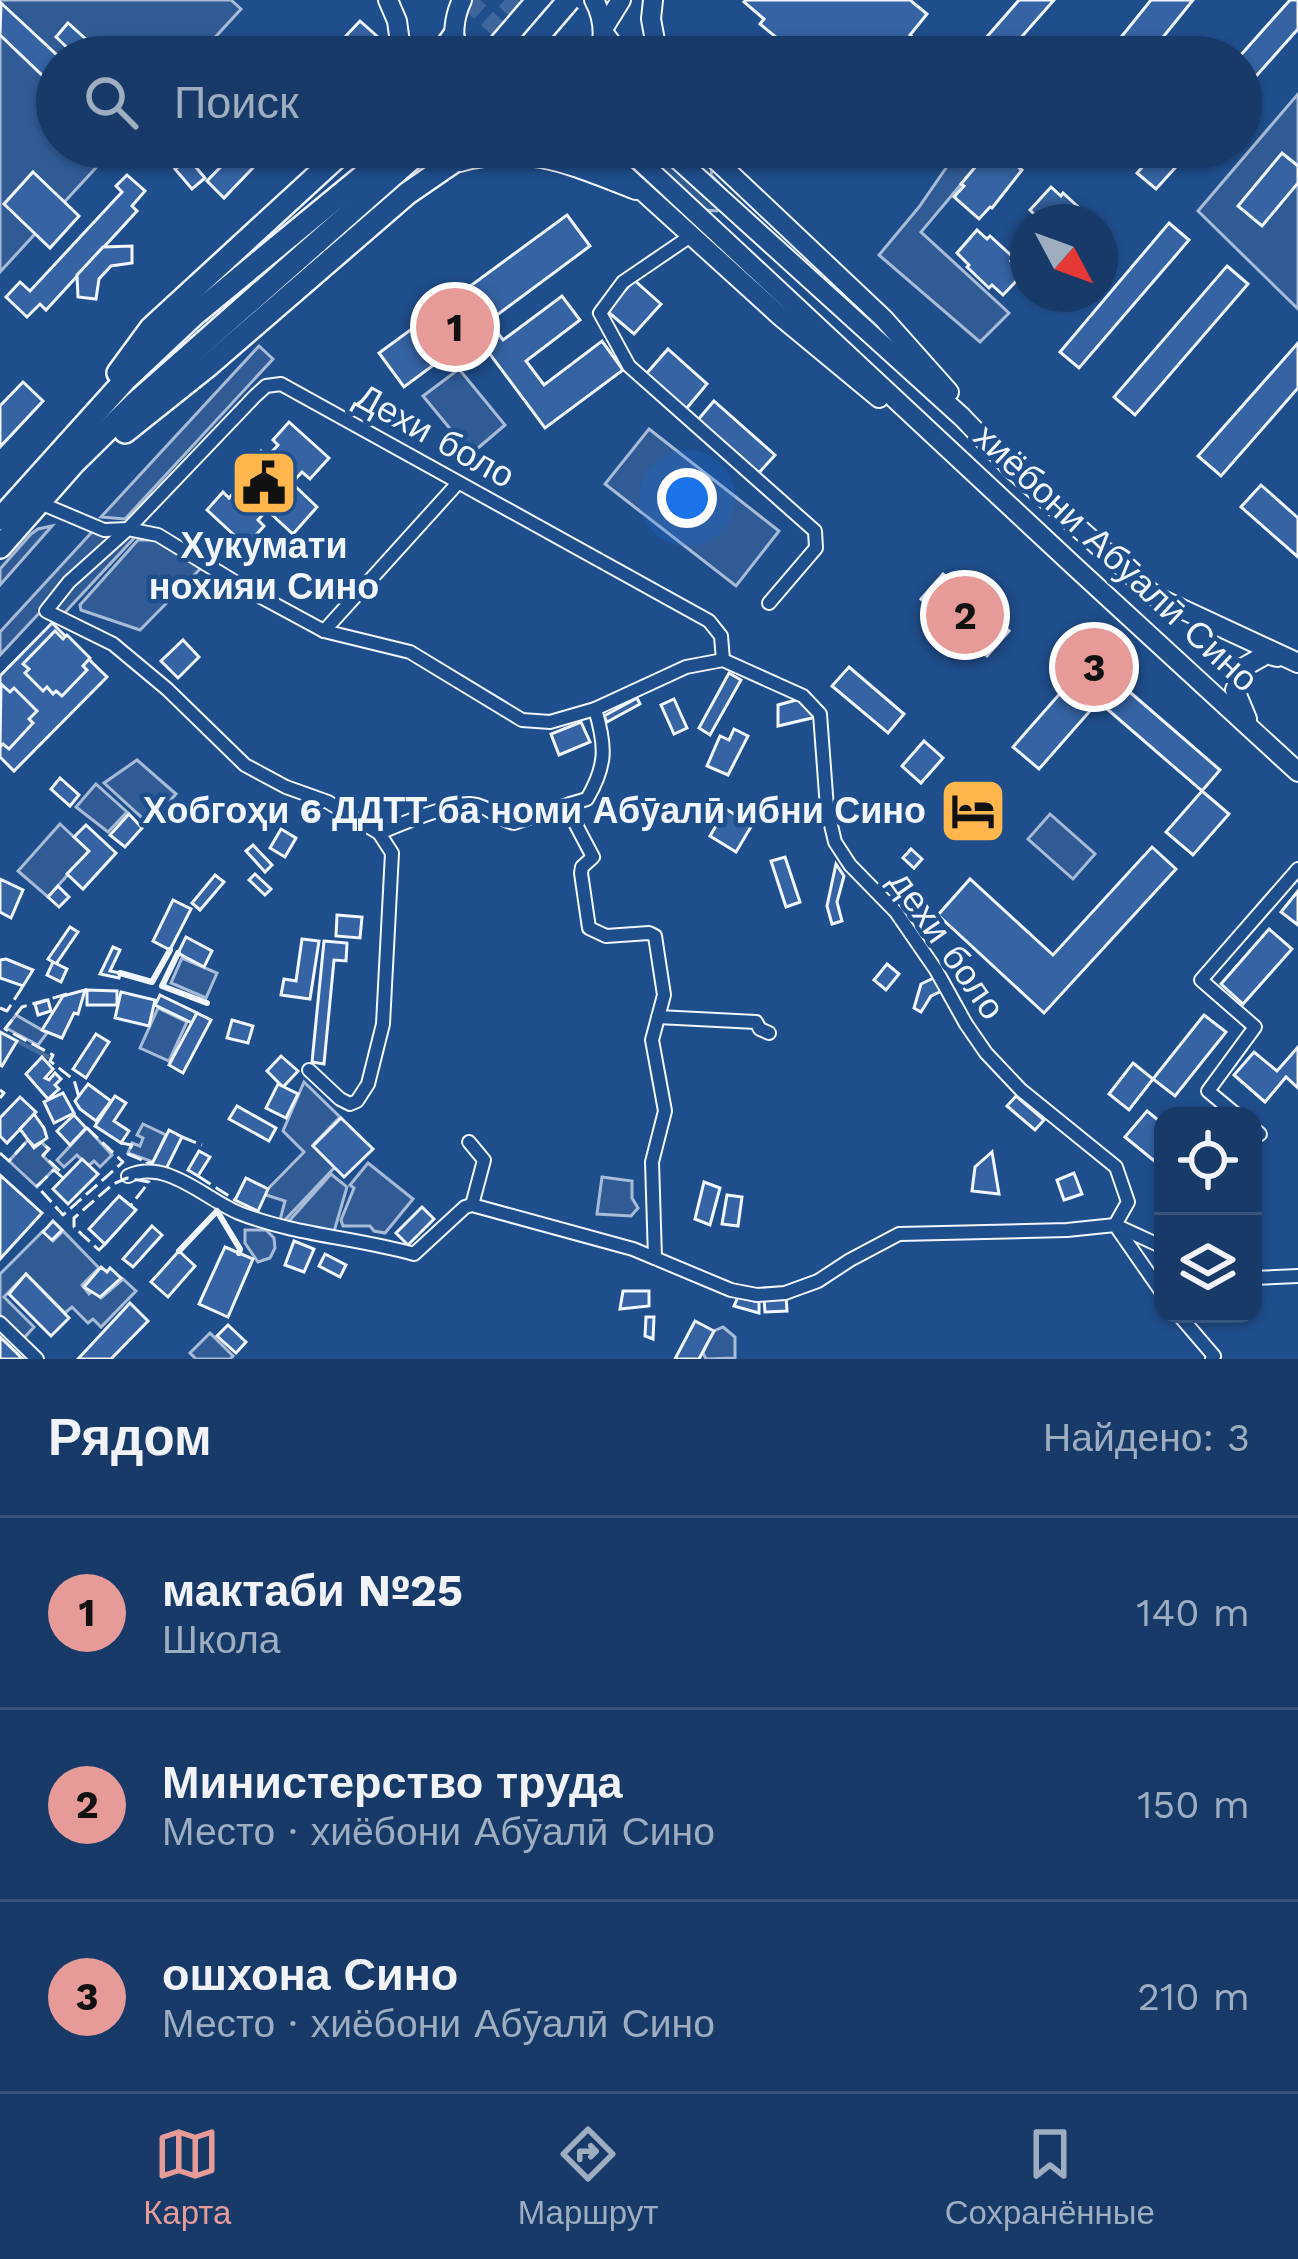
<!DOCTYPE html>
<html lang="ru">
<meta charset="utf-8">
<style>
:root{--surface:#173a69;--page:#20416f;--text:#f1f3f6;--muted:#9eadc0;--line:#36547d;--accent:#e69b98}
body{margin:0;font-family:"Work Sans",sans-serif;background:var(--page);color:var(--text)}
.controls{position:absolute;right:36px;bottom:36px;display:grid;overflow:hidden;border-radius:24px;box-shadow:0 3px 9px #0004}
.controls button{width:108px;height:108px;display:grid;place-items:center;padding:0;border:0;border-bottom:3px solid var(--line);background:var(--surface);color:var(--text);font:60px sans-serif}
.compass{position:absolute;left:1010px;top:204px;width:108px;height:108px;border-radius:50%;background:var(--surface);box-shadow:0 3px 9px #0004;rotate:131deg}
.you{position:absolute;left:687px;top:498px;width:42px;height:42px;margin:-30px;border:9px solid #fff;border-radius:50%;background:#1a73e8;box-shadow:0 0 0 18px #1a73e833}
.badge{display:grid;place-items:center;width:78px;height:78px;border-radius:50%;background:var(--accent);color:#111;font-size:39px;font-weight:700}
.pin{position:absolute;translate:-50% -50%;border:6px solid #fff;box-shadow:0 3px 12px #0006}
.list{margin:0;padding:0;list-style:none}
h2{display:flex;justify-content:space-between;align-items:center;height:156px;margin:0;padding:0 48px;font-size:51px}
h2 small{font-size:39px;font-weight:400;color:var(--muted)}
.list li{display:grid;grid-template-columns:78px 1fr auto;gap:36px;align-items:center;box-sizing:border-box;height:192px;padding:0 48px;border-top:3px solid var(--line)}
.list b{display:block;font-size:45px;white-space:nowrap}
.list p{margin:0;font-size:39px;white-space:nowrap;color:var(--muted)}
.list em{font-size:39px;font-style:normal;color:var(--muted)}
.icon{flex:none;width:66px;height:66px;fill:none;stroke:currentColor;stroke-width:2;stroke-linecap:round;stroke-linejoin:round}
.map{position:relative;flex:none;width:1298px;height:1359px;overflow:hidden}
.search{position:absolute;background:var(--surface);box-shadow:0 3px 9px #0004;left:36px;right:36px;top:36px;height:132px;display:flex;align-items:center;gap:30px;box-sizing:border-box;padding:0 42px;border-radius:66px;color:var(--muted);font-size:45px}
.sheet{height:732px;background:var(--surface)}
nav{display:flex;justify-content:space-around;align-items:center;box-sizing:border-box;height:168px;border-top:3px solid var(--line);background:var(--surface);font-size:33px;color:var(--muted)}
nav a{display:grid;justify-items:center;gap:6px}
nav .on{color:var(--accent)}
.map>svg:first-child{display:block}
.built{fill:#305b95;stroke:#a8bbd7;stroke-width:3}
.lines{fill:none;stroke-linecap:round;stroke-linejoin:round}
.stream{stroke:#446ba0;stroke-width:4.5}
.building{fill:#3563a3;stroke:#f2f6ff;stroke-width:3}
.secondary-tunnel{stroke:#3f679d;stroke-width:18;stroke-dasharray:18 9;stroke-linecap:butt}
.minor-casing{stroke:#f2f6ff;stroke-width:16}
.secondary-casing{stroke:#f2f6ff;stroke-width:22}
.trunk-casing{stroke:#f2f6ff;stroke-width:26}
.minor{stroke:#1f4e8c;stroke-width:12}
.secondary{stroke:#1f4e8c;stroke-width:18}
.trunk{stroke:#1f4e8c;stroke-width:21}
.trunk-bridge-casing{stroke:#f2f6ff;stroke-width:26;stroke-linecap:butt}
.trunk-bridge{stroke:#1f4e8c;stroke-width:21}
.fence{stroke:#f2f6ff;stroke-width:3;stroke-dasharray:15 6;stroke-linecap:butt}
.wall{stroke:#f2f6ff;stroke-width:6}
.labels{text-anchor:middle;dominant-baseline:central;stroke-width:9;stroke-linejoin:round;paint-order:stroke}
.street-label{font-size:36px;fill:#f2f6ff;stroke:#1f4e8c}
.poi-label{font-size:36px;font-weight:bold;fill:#f2f6ff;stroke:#1f4e8c}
</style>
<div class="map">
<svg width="1298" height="1359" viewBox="0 0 1298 1359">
<rect width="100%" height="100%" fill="#1f4e8c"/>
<!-- built -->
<g class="built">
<polygon points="0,0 231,0 241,9 197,57 57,57 57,147 115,147 0,272"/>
<polygon points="1298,94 1298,309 1198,211"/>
<polygon points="581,147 711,147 715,151 711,175 728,193 717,211 653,206 634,198 579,149"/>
<polygon points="967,147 985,147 989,151 921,232 1009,313 980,342 879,255 919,207 955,155"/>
<polygon points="259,346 273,359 125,519 101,517"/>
<polygon points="459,369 505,425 471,454 423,396"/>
<polygon points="649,429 779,531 736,586 605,484"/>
<polygon points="52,526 0,585 0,569 31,534 38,529"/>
<polygon points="92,532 137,535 57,621 43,609 0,655 0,632"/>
<polygon points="138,540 164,540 202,567 140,630 81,610 80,605"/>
<polygon points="137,760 176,794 149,824 104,783"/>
<polygon points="96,784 127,812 108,832 76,807"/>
<polygon points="1050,814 1095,854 1073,879 1028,839"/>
<polygon points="60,824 89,851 48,897 18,871"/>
<polygon points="182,958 217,973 206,998 171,983"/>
<polygon points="158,1008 187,1022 169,1061 140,1048"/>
<polygon points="16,1015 47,1033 38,1045 6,1028"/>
<polygon points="304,1082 340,1117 313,1145 335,1167 285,1220 289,1221 331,1174 347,1187 333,1235 280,1220 285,1201 263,1194 304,1152 283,1131"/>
<polygon points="143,1124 166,1135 153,1162 128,1153 132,1143 140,1146 143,1138 137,1135"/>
<polygon points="87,1128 112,1155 100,1167 94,1161 88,1166 77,1155 64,1167 57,1160"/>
<polygon points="28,1140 34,1146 41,1142 49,1149 43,1156 55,1168 37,1187 9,1161"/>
<polygon points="368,1163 413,1199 385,1233 374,1231 370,1226 343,1226 341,1220 354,1188 350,1185"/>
<polygon points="602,1177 632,1181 632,1198 638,1208 631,1216 597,1214"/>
<polygon points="245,1230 266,1230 274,1238 275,1248 270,1258 258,1262 245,1243"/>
<polygon points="43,1231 53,1241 63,1231 99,1268 82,1285 89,1294 93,1291 101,1298 123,1279 136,1291 101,1327 93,1319 88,1323 72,1307 65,1313 26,1274 4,1297 34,1327 23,1339 0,1315 0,1274"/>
<polygon points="723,1327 735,1337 735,1358 706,1359 703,1353 707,1342 714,1331"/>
<polygon points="210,1333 233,1356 230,1359 196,1359 190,1353"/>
</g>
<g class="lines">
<!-- stream -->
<polyline class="stream" points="0,1032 48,1057"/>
</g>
<!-- building -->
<g class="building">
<polygon points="746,0 910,0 927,14 910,35 927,49 920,57 800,57 760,24 764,19 744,2"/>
<polygon points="1019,0 1054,0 1004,57 989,57 978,47"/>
<polygon points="1151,0 1193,0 1147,57 1105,57"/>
<polygon points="1290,0 1298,0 1298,29 1241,93 1239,57"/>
<polygon points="1,3 59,57 43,76 0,35"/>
<polygon points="360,21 378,37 359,57 326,57"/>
<polygon points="68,23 106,57 77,57 56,37"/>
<polygon points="121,44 136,57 109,57"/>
<polygon points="240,147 273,147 224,198 207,181"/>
<polygon points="1160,147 1194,147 1156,189 1137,173"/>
<polygon points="996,149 1022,170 992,208 990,207 979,219 954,197 964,186 961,184 982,159 985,162"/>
<polygon points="1282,153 1298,166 1298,183 1262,226 1238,206"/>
<polygon points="189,159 205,178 192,189 175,169"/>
<polygon points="33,172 79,216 50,248 4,204"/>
<polygon points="127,175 145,191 132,206 137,211 46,310 40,304 27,317 6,297 20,282 30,291 122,192 116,186"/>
<polygon points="1051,187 1061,196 1063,193 1087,215 1084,218 1088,222 1042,222 1030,210"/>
<polygon points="567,215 590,246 489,321 503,340 562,296 580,320 526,361 544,385 602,341 623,370 545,428 475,334 404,387 379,353"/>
<polygon points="1169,223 1189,240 1079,368 1060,352"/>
<polygon points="977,230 987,239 990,236 1014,258 1011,261 1024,273 1003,295 992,285 989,288 967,267 969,265 957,253"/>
<polygon points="132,246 132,263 111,266 99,279 96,299 78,297 77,275 103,247"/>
<polygon points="1227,266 1248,284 1135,415 1114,397"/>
<polygon points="634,280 661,304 634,334 607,311"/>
<polygon points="1298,343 1298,388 1221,476 1198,456"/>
<polygon points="668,349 707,384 686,409 646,374"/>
<polygon points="23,382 43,401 0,447 0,406"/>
<polygon points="714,401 775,455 756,476 696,422"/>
<polygon points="289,422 329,458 310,479 302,472 258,520 264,526 246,546 207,510 223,492 229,498 240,486 234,481 261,451 268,456 278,445 273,440"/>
<polygon points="1261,485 1298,518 1298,557 1241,507"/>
<polygon points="295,486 317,507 293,534 270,513"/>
<polygon points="943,574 1009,631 987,656 921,599"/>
<polygon points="52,623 107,677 14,771 0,757 0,676"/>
<polygon points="55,631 63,639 67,635 90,658 83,666 87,670 62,696 56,691 53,694 47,687 43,691 25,673 29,669 23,664"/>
<polygon points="183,640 199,657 178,678 161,661"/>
<polygon points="1092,640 1120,665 1095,694 1067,670"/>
<polygon points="849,667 904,714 888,733 832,686"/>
<polygon points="729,673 741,680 710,735 699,728"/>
<polygon points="1071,681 1097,703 1039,769 1013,747"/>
<polygon points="1117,681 1220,770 1202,791 1099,702"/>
<polygon points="1,684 10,692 14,688 37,711 29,719 33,723 9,749 3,744 0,747"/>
<polygon points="637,698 640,704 607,722 604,716"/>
<polygon points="674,699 687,728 674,734 661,705"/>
<polygon points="800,699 816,717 778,726 778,705"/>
<polygon points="581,722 590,742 559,755 551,734"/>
<polygon points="734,729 748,736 728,775 707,766 720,736 729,740"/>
<polygon points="924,741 943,758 921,783 902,766"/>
<polygon points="60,778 79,795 70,806 51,789"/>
<polygon points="1202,791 1229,814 1193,855 1166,832"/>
<polygon points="726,809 752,825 736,852 710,836"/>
<polygon points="129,814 142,828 125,847 110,835"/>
<polygon points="86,825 116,853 83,889 67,874 89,851 74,837"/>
<polygon points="281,829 296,838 285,857 270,848"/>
<polygon points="253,845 272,865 265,872 246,851"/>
<polygon points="1152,847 1176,869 1044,1013 938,915 970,879 1053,955"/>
<polygon points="911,849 922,859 914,868 903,858"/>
<polygon points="785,857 800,902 786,907 771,861"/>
<polygon points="836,864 844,876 837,902 842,921 832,924 827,906"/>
<polygon points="255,874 271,889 265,895 249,880"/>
<polygon points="215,875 224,882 200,910 192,903"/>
<polygon points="0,879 23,890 11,918 0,912"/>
<polygon points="58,886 69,897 59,907 48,897"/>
<polygon points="1298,891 1298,925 1281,912"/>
<polygon points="173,900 191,909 170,950 153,941"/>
<polygon points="337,915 362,917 360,938 336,936"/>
<polygon points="70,927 78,932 56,964 48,959"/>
<polygon points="1269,929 1292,949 1243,1004 1221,984"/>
<polygon points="186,937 212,951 204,967 178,953"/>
<polygon points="302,939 319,941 310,999 281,995 284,979 296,981"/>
<polygon points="324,941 347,943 346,961 334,960 324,1064 312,1062"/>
<polygon points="113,947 120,950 110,971 120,973 119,978 100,974"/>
<polygon points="6,959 33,970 23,986 0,978 0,960"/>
<polygon points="53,962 67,969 61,982 47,975"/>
<polygon points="887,964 899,974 886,990 874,980"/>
<polygon points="938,976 944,990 931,996 921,1012 914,1008 921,984"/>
<polygon points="85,990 78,1014 74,1013 62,1038 42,1030 63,996"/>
<polygon points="87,990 117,991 117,1005 87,1005"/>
<polygon points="121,992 155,1000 149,1026 115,1018"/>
<polygon points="160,995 197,1013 192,1023 155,1005"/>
<polygon points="48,1000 51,1011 38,1015 35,1004"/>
<polygon points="197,1013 211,1020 183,1073 169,1065"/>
<polygon points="1204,1015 1226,1032 1175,1096 1153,1079"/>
<polygon points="232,1020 253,1026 248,1043 227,1038"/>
<polygon points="0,1032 17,1041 2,1066 0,1065"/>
<polygon points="96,1034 109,1042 86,1078 73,1069"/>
<polygon points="1298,1047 1298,1088 1286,1077 1265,1102 1234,1075 1254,1052 1277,1071"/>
<polygon points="281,1056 298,1071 283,1087 267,1071"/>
<polygon points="42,1057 53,1069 45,1078 49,1080 55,1073 61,1079 55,1085 59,1089 48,1099 26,1074"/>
<polygon points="1133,1063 1153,1079 1129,1110 1109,1094"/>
<polygon points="88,1084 111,1101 96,1121 80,1109 75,1101"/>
<polygon points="278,1084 298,1094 286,1118 266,1108"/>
<polygon points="63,1093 74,1113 54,1123 44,1102"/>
<polygon points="115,1096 126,1103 114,1121 129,1131 121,1143 95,1126"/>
<polygon points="1016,1096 1044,1120 1035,1130 1007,1106"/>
<polygon points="20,1097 36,1112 7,1143 0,1136 0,1118"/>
<polygon points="237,1106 276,1128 269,1141 229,1119"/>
<polygon points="1147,1111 1163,1124 1163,1168 1125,1137"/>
<polygon points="34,1114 44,1128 47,1138 34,1148 20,1129"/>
<polygon points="74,1115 86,1128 70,1145 57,1131"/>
<polygon points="341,1118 373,1149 344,1177 313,1146"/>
<polygon points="169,1130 182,1137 165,1171 149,1163 153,1162"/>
<polygon points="199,1151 210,1157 198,1176 188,1170"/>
<polygon points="992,1152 999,1194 972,1191 975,1167"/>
<polygon points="82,1159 98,1174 68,1204 53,1189"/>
<polygon points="1074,1173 1082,1194 1064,1200 1057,1180"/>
<polygon points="0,1175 42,1213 0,1259"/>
<polygon points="246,1178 268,1189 258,1211 235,1200"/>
<polygon points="704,1182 720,1188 710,1225 695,1219"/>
<polygon points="727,1195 742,1197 738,1226 722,1224"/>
<polygon points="119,1196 136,1210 105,1244 89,1229"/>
<polygon points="422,1207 434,1219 408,1245 396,1233"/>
<polygon points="53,1221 62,1230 52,1240 43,1232"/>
<polygon points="152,1226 162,1235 133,1267 123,1259"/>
<polygon points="294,1241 314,1249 304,1272 285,1265"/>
<polygon points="225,1247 253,1259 228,1317 199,1304"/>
<polygon points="179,1251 195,1266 168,1297 151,1282"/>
<polygon points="325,1254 346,1265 340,1277 319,1266"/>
<polygon points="101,1267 107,1272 110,1268 121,1278 100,1297 84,1287"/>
<polygon points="26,1274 69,1318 51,1336 9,1294"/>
<polygon points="623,1291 649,1291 649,1306 620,1309"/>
<polygon points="786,1296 787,1311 765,1312 764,1298"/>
<polygon points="738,1297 759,1302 759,1313 734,1306"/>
<polygon points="130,1303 148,1321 111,1359 78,1359"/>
<polygon points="646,1317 654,1317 653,1339 645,1336"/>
<polygon points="695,1321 714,1331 699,1359 675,1359"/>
<polygon points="228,1325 246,1342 236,1353 217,1336"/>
<polygon points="0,1337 23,1359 0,1359"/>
</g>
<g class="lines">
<!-- secondary-tunnel -->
<g class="secondary-tunnel">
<polyline points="467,0 529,57"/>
<polyline points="505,0 566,57"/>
</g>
<!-- minor casing -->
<g class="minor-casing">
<g id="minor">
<polyline points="692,235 623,282 600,313 629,366 815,531 816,548 769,603"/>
<polyline points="40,503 104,530 128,529 158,535 250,591 324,631 410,652 522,720 550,722 595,709 686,667 723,660 803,696 820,714 827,808 835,842 850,865 896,912 936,970 966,1024 986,1053 1021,1090 1116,1167 1128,1202 1115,1225 1163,1247"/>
<polyline points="324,631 457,484"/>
<path d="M570 804 587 799C607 765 606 746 595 709"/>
<polyline points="658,1017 756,1022 760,1029 769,1033"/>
<polyline points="309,1070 340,1099 350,1104 357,1101 368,1084 383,1024 392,853 379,833"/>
<polyline points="1238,1116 1208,1091 1255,1027 1201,980 1298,869"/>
<polyline points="1253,1128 1260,1134"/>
<polyline points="469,1142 484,1160 472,1205"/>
<path d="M128 1176C166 1158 205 1199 239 1213 295 1235 357 1238 414 1254L465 1207 472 1205 633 1249 731 1290 757 1295 785 1293 818 1281 850 1260 899 1234 1067 1230 1115 1225 1163 1294"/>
<path d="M655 1258 652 1162 665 1111 652 1040 664 995 655 936 649 933 606 936 589 928 581 873 582 867 593 857 574 821 570 804 514 823C498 820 488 805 471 804 453 802 399 825 379 833L328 802 286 787 245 765 167 689 113 644 46 611 69 582 128 529 255 396 266 386 281 384 709 621 721 636 723 660"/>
<polyline points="1253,1278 1298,1276"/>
<polyline points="1178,1314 1214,1356 1212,1359"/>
<polyline points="0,1323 37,1359"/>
</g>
</g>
<!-- secondary casing -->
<g class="secondary-casing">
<g id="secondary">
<polyline points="388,0 397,21 402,57"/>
<path d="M594 0C604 18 605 37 599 57"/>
<polyline points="653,0 651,19 658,57"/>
<polyline points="603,29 621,0"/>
<polyline points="603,32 622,57"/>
<path d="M456 57C453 36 453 19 462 0"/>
<polyline points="594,147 780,316 879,398"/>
<polyline points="625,147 1074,566 1298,772"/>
<polyline points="664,147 962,417 1011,468 1156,597 1298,663"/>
<polyline points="702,147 884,319 949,392"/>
<path d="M460 162C528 143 573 166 636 190"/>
<polyline points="1247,719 1235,690 1244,667 1267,654 1277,657"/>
</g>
</g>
<!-- trunk casing -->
<g class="trunk-casing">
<g id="trunk">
<polyline points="439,57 453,37"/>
<polyline points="118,373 151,328 348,147"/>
<polyline points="125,432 209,365 408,193 475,147"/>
<polyline points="0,519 126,379 193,316 398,147"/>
<polyline points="0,547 74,463 136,402 425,147"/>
</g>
</g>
<!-- minor -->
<use href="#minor" class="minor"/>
<!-- secondary -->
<use href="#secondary" class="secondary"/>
<!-- trunk -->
<use href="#trunk" class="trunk"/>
<!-- trunk-bridge casing -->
<g class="trunk-bridge-casing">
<g id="trunk-bridge">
<polyline points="489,57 538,0"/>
<polyline points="520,57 569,0"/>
</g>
</g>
<!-- trunk-bridge -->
<use href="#trunk-bridge" class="trunk-bridge"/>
<!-- fence -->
<g class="fence">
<polyline points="67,994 22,1007 5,1029 53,1055 50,1061 74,1080 79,1097"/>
<polyline points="0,1008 7,1011 23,986"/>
<polyline points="0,1090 4,1093 0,1098"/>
<polyline points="182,1137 202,1145"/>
<polyline points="121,1143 132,1145 128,1154 149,1163"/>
<polyline points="0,1153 9,1161 28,1140 34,1146 41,1142 49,1149 43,1155 61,1172"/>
<polyline points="198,1176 235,1200"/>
<polyline points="63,1178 54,1170 37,1186 63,1215 123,1162 87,1128"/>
<polyline points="105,1244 99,1250 74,1227 74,1218 113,1184 127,1178 149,1182 131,1205"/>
</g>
<!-- wall -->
<g class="wall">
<polyline points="178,953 162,986 207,1003"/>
<polyline points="120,973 152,982 170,950"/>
<polyline points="179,1251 217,1211 240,1249 239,1253"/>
</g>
</g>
<!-- icons -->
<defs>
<g id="civic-square" transform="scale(3.45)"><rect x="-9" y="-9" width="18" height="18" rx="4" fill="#ffb74d" stroke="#1f4e8c"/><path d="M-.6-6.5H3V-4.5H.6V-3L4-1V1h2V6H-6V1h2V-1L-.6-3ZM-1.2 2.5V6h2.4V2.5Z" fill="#111"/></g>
<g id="hotel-square" transform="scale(3.45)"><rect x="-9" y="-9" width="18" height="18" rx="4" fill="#ffb74d" stroke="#1f4e8c"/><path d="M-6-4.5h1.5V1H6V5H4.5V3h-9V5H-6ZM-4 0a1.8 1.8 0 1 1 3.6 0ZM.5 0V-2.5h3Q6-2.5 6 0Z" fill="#111"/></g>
</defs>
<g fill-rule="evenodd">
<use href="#civic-square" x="264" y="483"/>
<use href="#hotel-square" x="973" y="811"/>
</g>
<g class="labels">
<!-- street labels -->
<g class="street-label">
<text transform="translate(435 436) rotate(29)">Дехи боло</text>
<text transform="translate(1116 558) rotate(43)">хиёбони Абӯалӣ Сино</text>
<text transform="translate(947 945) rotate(55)">дехи боло</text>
</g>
<!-- poi labels -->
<g class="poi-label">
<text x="264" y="546">Хукумати<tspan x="264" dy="41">нохияи Сино</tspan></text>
<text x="926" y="811" text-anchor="end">Хобгоҳи 6 ДДТТ ба номи Абӯалӣ ибни Сино</text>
</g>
</g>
</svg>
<div class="controls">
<button><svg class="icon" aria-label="locate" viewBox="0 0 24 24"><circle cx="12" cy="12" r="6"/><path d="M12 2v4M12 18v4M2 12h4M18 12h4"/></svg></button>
<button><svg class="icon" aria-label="layers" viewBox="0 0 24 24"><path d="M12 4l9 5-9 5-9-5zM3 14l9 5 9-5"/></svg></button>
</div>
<svg class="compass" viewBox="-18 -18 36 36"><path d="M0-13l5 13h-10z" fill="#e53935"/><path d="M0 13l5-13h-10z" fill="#9eadc0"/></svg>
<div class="you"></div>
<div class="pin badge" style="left:455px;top:327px">1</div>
<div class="pin badge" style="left:965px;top:615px">2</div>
<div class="pin badge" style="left:1094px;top:667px">3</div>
<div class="search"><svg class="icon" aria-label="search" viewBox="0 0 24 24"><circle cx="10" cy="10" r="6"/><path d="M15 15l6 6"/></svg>Поиск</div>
</div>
<section class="sheet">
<h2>Рядом<small>Найдено: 3</small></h2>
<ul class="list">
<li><span class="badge">1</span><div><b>мактаби №25</b><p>Школа</p></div><em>140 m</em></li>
<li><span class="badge">2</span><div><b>Министерство труда</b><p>Место · хиёбони Абӯалӣ Сино</p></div><em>150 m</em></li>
<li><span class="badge">3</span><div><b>ошхона Сино</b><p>Место · хиёбони Абӯалӣ Сино</p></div><em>210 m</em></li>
</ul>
</section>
<nav>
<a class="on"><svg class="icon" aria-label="map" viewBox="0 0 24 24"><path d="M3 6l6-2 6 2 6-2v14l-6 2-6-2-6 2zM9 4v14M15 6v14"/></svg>Карта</a>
<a><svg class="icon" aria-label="directions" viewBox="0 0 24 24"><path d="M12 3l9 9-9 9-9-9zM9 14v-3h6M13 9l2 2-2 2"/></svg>Маршрут</a>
<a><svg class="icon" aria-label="saved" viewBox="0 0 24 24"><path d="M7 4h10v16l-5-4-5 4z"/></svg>Сохранённые</a>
</nav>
